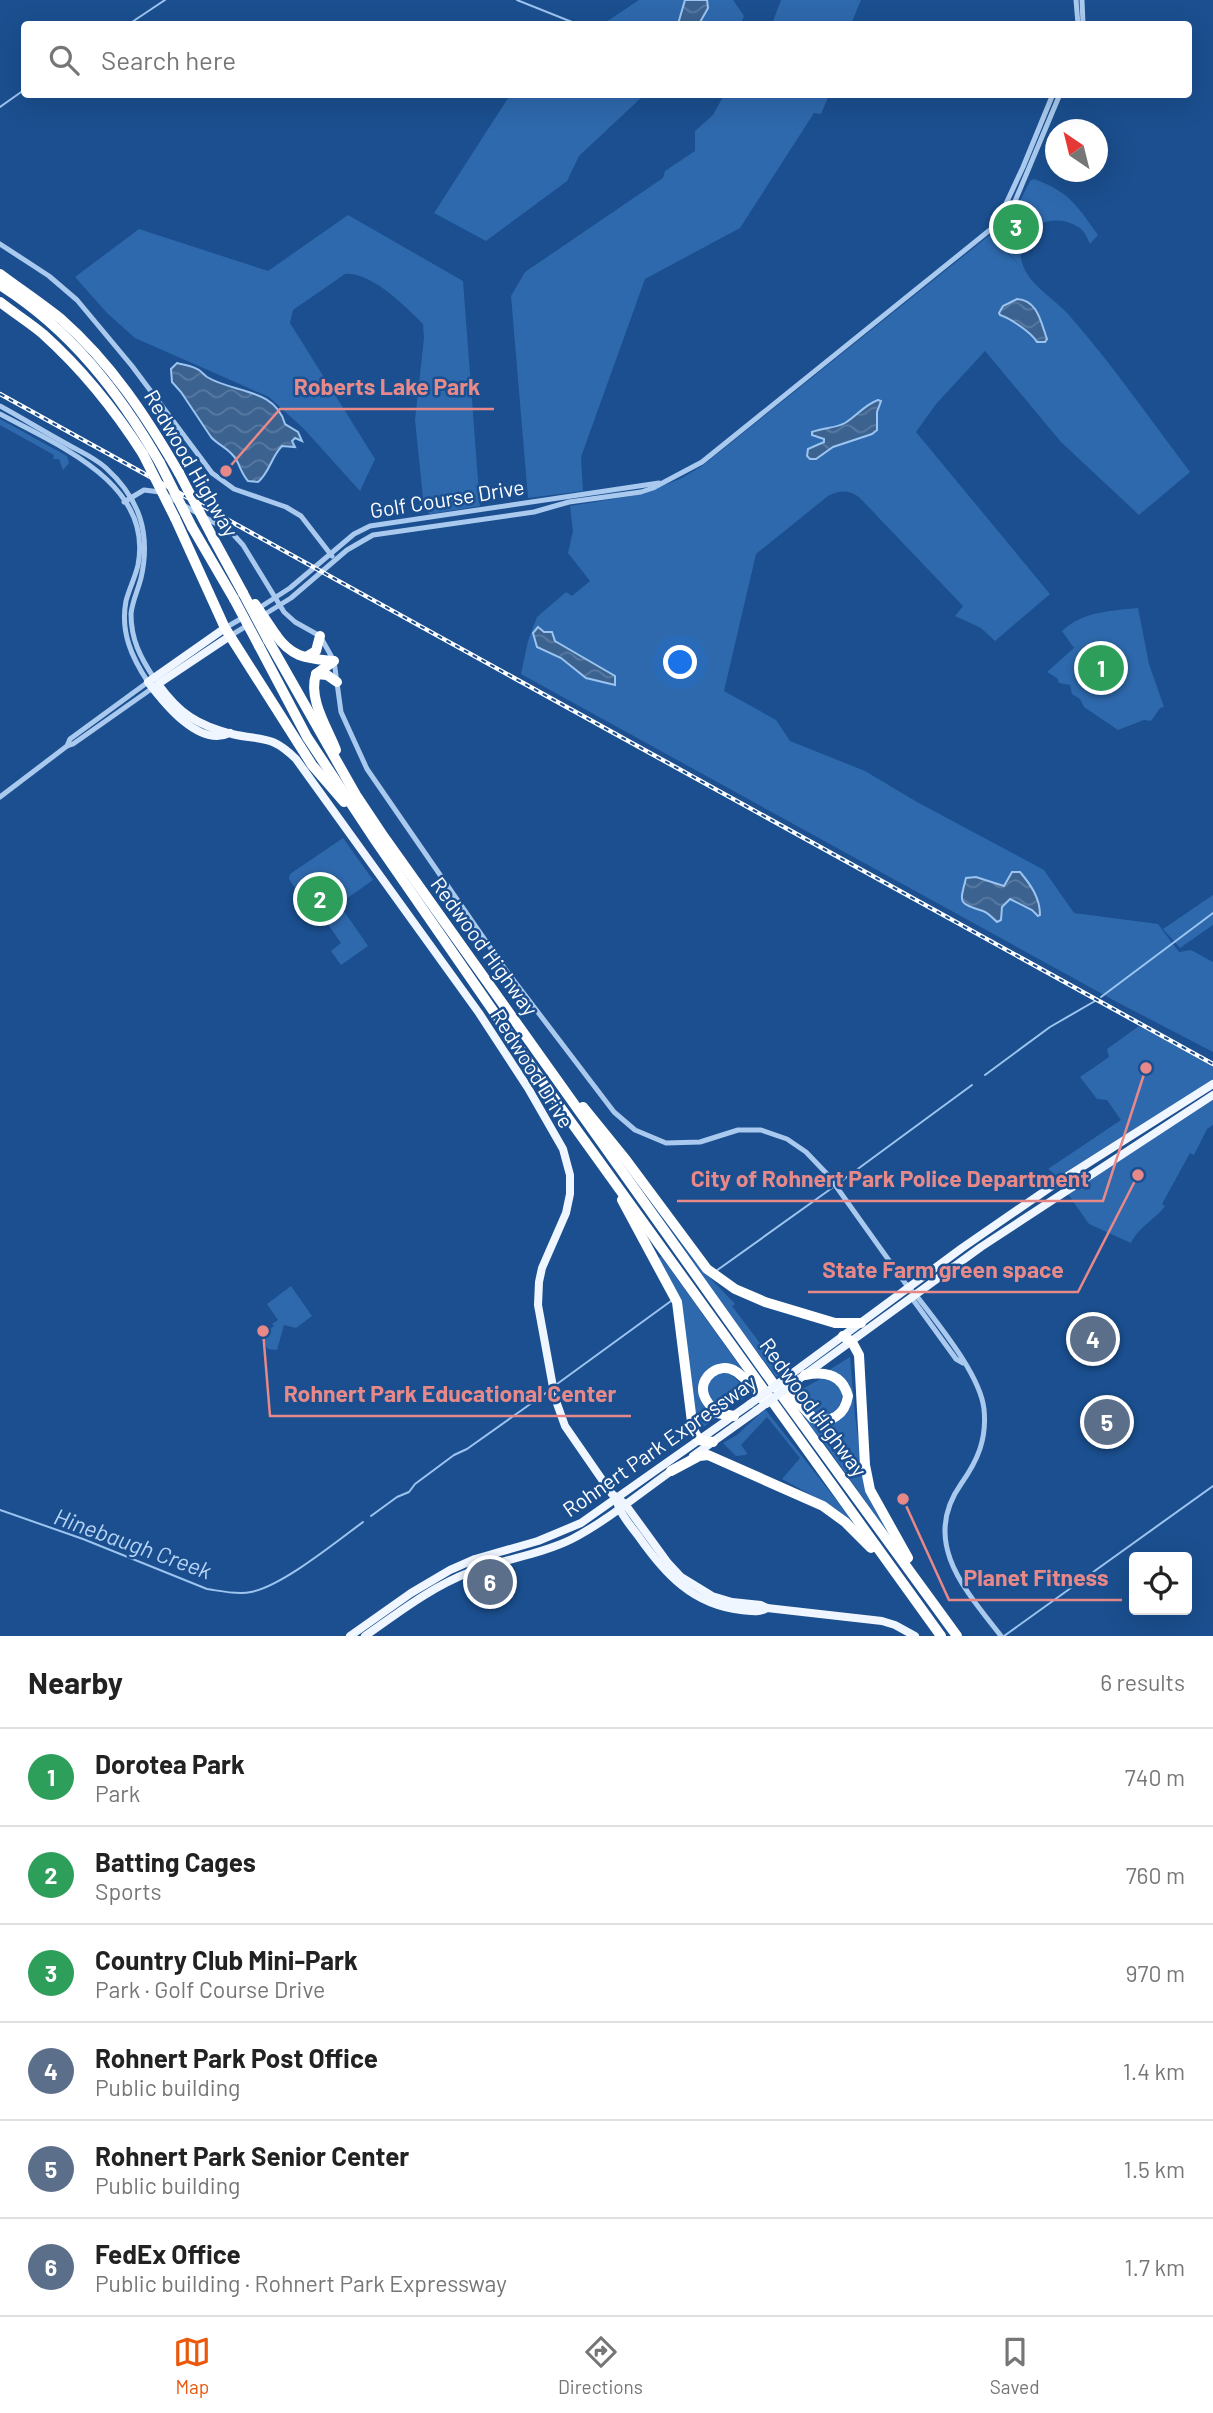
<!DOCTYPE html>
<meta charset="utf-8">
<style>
:root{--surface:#fff;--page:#f6f6f6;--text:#222;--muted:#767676;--line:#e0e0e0;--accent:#ea580c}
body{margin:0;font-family:Barlow,sans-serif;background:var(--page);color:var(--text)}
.controls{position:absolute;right:21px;bottom:21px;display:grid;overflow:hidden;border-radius:7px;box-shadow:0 7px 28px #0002}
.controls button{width:63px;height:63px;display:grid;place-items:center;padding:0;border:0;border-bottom:2px solid var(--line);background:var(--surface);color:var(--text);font:35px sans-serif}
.compass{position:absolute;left:1045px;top:119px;width:63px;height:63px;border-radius:50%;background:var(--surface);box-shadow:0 7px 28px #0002;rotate:325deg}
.you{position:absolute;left:681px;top:663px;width:24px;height:24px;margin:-18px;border:5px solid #fff;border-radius:50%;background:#1a73e8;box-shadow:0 0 0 10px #1a73e833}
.badge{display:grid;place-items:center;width:46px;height:46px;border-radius:50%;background:var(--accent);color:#fff;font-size:23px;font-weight:700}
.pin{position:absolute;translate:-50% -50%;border:4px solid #fff;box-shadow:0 2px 7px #0006}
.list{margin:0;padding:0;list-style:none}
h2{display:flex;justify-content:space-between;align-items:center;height:91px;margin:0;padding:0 28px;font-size:30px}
h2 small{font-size:23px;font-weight:400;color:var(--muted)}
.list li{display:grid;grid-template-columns:46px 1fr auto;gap:21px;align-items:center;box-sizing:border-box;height:98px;padding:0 28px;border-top:2px solid var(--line)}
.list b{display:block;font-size:26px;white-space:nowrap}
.list p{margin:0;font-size:23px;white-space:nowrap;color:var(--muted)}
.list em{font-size:23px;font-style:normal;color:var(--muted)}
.icon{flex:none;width:38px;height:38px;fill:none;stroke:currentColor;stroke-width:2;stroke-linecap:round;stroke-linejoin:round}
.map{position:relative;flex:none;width:1213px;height:1636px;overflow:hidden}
.search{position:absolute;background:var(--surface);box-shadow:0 7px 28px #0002;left:21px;right:21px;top:21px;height:77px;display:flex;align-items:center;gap:18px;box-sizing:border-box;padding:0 24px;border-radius:7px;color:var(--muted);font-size:26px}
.sheet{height:679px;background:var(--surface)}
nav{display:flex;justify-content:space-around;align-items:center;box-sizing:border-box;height:98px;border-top:2px solid var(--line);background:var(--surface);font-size:19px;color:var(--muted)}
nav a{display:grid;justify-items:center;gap:4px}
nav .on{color:var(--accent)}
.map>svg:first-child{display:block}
.green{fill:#2e69ad}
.water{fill:url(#water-waves);stroke:#9cc4f0;stroke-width:2}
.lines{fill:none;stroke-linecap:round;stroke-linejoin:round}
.stream{stroke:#9cc4f0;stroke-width:2}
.minor{stroke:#a9c9ee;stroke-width:5}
.major{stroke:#f0f6ff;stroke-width:8}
.highway{stroke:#fff;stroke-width:10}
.rail-casing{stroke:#fff;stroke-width:4.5}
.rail{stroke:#1b4f8f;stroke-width:2;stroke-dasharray:5;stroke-linecap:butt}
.major-bridge{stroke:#f0f6ff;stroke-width:8}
.highway-bridge{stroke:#fff;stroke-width:10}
.labels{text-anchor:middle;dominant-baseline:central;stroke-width:5;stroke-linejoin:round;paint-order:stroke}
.street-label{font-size:21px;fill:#fff;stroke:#1b4f8f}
.water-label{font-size:23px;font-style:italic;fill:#b5d3f5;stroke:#1b4f8f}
.leader{fill:none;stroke:#e88989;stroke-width:2.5}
.callout-dot{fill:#e88989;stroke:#1b4f8f;stroke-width:2.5}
.callout-label{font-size:23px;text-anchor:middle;font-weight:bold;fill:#e88989;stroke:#1b4f8f;stroke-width:5;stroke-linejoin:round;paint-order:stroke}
</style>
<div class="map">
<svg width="1213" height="1636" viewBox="0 0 1213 1636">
<defs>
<pattern id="water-waves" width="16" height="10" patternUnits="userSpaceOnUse" patternTransform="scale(1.75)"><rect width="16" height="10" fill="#3c6290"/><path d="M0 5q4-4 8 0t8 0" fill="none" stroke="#597aa1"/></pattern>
</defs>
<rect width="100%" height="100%" fill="#1b4f8f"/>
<!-- green -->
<g class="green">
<polygon points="639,0 733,0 744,16 741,24 603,24"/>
<polygon points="781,0 861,0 851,24 772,24"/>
<polygon points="510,95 644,95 579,156 567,181 486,241 434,213"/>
<polygon points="724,95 829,95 821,114 814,113 740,228 645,279 581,457 583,491 528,498 511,296 525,272 663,178 665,171 695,151 695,131 713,115"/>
<path d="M1034 179C1070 192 1077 206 1098 235L1090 244C1088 239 1085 233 1082 230 1069 218 1045 217 1032 229 1020 240 1017 257 1026 272 1034 287 1056 301 1068 314 1112 364 1150 419 1190 472L1139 515 1061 442 985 351 936 404 916 432 1050 594 995 641 981 628 955 616 963 606 859 497C848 490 841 490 828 496L756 554 724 691 776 720 790 741 865 771 917 802 1044 870 1074 913 1158 924 1179 952 1191 950 1213 962V1052L1115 1001 521 674 528 641 537 617 566 592 572 596 590 581 568 553 573 531 570 506 643 494 682 478 702 466 991 234 1022 269 992 233 1015 211 1030 181Z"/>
<path d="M348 215 463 281 480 506 430 514 424 508 415 420 424 338 423 324C405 306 370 271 345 274L293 310 290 323 375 459 360 491 304 429 269 397 135 338 107 313 75 277 139 229 268 271Z"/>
<polygon points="0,419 67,456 69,463 63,470 59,459 53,459 54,455 0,425"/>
<path d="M1138 608 1149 664 1164 707 1160 708 1151 721 1144 720 1118 730 1084 707 1080 699 1072 694 1070 685 1059 683 1057 678 1047 672 1074 648 1062 631C1083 611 1111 611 1138 608Z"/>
<polygon points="343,838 373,880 339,904 368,946 341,965 331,951 341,943 320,913 309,909 289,879 290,874"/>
<polygon points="1213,895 1213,925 1180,948 1163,929"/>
<polygon points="1139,1026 1213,1066 1213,1080 1064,1173 1057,1176 1048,1169 1121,1120 1107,1100 1097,1099 1080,1077 1109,1057 1107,1049"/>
<path d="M1213 1100V1125L1207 1129 1194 1155 1190 1153 1162 1204 1165 1206C1154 1221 1140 1225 1131 1243L1089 1224 1068 1194Z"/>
<polygon points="653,1206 693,1260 735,1304 732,1306 775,1363 780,1365 782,1373 776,1377 651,1208"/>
<path d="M661 1256 752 1383 740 1371 713 1367C693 1379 697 1406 716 1418L698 1431 686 1341 658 1259Z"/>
<polygon points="291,1286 312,1316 296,1328 284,1325 277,1350 268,1349 262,1340 263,1334 274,1326 272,1324 278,1320 267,1304"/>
<polygon points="850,1357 855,1415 864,1482 901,1551 826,1446 802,1417 821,1424 849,1402 829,1370"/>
<polygon points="720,1372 731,1374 751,1394 720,1412 706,1396 707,1381"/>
<path d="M822 1378H829L841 1388C845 1406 834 1416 817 1416L790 1390 795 1388 802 1389Z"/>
<polygon points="765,1409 852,1520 850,1521 835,1508 782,1479 800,1458 767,1417 741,1445 747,1453 746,1455 736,1456 723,1443 737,1435"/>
</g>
<!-- water -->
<g class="water">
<polygon points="685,0 707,0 708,8 699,24 678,24"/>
<path d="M1017 299C1038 300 1041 323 1047 339L1045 342H1037C1032 333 1010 318 1000 315L999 313 1003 306Z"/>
<path d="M177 363C184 365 193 366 199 370 202 372 204 375 207 377 233 393 275 388 285 424L298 432 302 441 295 438 292 441 295 447 282 446C271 457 270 472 258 482L248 481C242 474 241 469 237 461 231 449 219 446 211 437L181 392 172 382 171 369Z"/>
<path d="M878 400 881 401 877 412V430L872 434 833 447 816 459H810L807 456 808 449 824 442V439L812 435V432C822 428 836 428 845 423 857 416 864 405 878 400Z"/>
<polygon points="538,627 544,632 552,632 555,641 560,644 615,676 615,685 586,678 561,658 537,647 533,633"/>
<path d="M1012 872H1020C1031 885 1040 898 1040 915L1038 916 1032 910 1010 899 1002 907 1001 920 997 922C992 918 989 913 983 911 957 903 960 903 966 878L976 877 1004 886Z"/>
</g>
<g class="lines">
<!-- stream -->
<g class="stream">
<polyline points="517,0 577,24"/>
<polyline points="129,24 165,0"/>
<polyline points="0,107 24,90"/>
<polyline points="1101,997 1213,913"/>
<polyline points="985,1075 1050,1027 1095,1001"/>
<polyline points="840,1182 972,1085"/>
<polyline points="716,1271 832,1188"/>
<polyline points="557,1384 671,1301"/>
<path d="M0 1510 83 1539 207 1589C221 1591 237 1595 251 1592 282 1586 336 1542 363 1522"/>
<polyline points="371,1516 397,1497 409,1492 415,1484 454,1455 467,1449 550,1390"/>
<polyline points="1004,1636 1213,1486"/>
</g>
<!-- minor -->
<g class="minor">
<polyline points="1076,0 1078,24"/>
<polyline points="1082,0 1083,24"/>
<polyline points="997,223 1023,167 1053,94"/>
<polyline points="0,244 49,276 77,300 132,366 212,473 234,489 286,507 301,516 332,556"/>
<path d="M0 406C22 418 43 431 65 443 79 451 94 457 106 468 140 499 151 534 141 578 138 590 132 602 131 614 131 639 140 657 154 678"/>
<path d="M0 414C57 445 154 483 138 565 135 578 129 589 126 601 120 632 132 658 148 682L70 739 67 746"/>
<path d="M124 502 144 490 160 492 231 532 243 545 284 612 295 622 320 636 334 661 341 712 367 769 505 969 614 1112 635 1130 666 1143 700 1142 738 1130H761L787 1139 806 1152 828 1175 908 1287 916 1295C937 1323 980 1374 984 1409 987 1439 978 1460 961 1484 920 1542 966 1591 1001 1636"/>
<polyline points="259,608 290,588 354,534 370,526 659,483"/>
<polyline points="262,616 291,598 347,550 373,535 534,512 569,502 641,492 653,488 702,462 1001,221 1013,206 1060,94"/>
<polyline points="225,628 244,617"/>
<polyline points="230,636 248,625"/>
<polyline points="0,797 67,746 73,744 154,687"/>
<polyline points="911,1297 956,1359 963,1363"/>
</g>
<!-- major -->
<g class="major">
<path d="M225 628 148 682C164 703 199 748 230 733"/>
<path d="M230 636 158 684C180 714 197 725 232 734 262 741 271 734 296 759L479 1013 528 1088 563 1149 570 1175V1194L566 1213 542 1268 539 1282 538 1305 555 1398 565 1426 612 1494 625 1504 668 1563 681 1577 712 1596 732 1602 761 1605 767 1608 882 1621 895 1625 915 1636"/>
<polyline points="790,1375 962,1248 1055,1184 1213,1084"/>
<polyline points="795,1382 981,1247 1213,1095"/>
<polyline points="693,1456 756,1411"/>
<path d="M618 1505C622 1517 632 1527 639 1537 665 1574 693 1605 741 1610 751 1611 759 1613 767 1608"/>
<polyline points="350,1636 411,1593 450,1570 475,1559 538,1541 581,1523 750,1404"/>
<path d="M365 1636C398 1613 431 1587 470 1572 503 1559 540 1555 572 1539 608 1520 640 1493 674 1469"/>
</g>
<!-- highway -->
<g class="highway">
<path d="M0 274C20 289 41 303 61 319 111 363 146 416 179 473"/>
<path d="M0 285C70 329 119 392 160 463"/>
<path d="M0 302C14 313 30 323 43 334 83 370 115 410 143 454"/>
<polyline points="175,518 225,628 312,765 344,802"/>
<polyline points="192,527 234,599"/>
<polyline points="213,538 243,593"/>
<path d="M276 635C292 658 307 658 333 661"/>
<polyline points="268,640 356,795 384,837 780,1393 957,1636"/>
<polyline points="259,646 307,737 375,840 543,1083 941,1636"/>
<polyline points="306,657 316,651 320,636"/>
<path d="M334 661 316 674C308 699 327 727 336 750"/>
<polyline points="316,674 327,675 337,682"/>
<polyline points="583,1107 626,1160 707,1269 735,1289 765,1302 835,1323 861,1323"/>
<polyline points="622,1200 677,1302 693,1430 699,1440 713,1442"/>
<polyline points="843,1336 852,1342 859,1355 865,1465 870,1490 908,1558"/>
<path d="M781 1384 813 1418C831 1424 845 1415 848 1396 842 1374 825 1371 805 1375"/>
<path d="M734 1416 717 1413C712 1408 706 1402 704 1395 698 1378 719 1361 735 1371 747 1378 757 1393 766 1403"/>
<polyline points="671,1471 699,1456 708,1455 823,1506 845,1522 871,1548"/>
</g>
<!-- rail casing -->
<g class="rail-casing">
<polyline id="rail" points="0,394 1213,1064"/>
</g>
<!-- rail -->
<use href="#rail" class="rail"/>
<!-- major-bridge -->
<g class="major-bridge">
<polyline points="750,1404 790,1375"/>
<polyline points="756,1411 795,1382"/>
</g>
<!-- highway-bridge -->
<g class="highway-bridge">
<polyline points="143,454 175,518"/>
<polyline points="160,463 192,527"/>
<polyline points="179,473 213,538"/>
<polyline points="243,593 268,640"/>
<polyline points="234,599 259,646"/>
<polyline points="255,604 276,635"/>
</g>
</g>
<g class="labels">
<!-- street labels -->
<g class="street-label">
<text transform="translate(192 463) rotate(60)">Redwood Highway</text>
<text transform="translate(447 498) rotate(-9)">Golf Course Drive</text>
<text transform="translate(485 946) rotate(54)">Redwood Highway</text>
<text transform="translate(533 1068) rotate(58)">Redwood Drive</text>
<text transform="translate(814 1407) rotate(54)">Redwood Highway</text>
<text transform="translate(659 1445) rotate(-35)">Rohnert Park Expressway</text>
</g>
<!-- water labels -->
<g class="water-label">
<text transform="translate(133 1543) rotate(20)">Hinebaugh Creek</text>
</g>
</g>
<!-- callouts -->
<path class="leader" d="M226 471L280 409H494M1146 1068L1103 1201H677M1138 1175L1078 1292H808M263 1331L270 1416H631M903 1499L949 1600H1122"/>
<g class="callout-dot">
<circle cx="226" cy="471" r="7"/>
<circle cx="1146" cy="1068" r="7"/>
<circle cx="1138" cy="1175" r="7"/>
<circle cx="263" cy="1331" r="7"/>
<circle cx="903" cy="1499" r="7"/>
</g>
<g class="callout-label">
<text x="387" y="395">Roberts Lake Park</text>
<text x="890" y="1187">City of Rohnert Park Police Department</text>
<text x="943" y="1278">State Farm green space</text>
<text x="450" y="1402">Rohnert Park Educational Center</text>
<text x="1036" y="1586">Planet Fitness</text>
</g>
</svg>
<div class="controls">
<button><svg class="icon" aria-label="locate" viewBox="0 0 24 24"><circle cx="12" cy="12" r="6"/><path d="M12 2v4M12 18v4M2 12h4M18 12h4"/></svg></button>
</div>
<svg class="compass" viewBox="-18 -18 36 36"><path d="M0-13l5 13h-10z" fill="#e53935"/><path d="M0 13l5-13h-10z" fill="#767676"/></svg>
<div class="you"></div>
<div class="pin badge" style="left:1101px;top:668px;background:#2e9e5b">1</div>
<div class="pin badge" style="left:320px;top:899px;background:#2e9e5b">2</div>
<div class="pin badge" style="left:1016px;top:227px;background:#2e9e5b">3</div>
<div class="pin badge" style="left:1093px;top:1339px;background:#5c6f8a">4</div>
<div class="pin badge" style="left:1107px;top:1422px;background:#5c6f8a">5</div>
<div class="pin badge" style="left:490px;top:1582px;background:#5c6f8a">6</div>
<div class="search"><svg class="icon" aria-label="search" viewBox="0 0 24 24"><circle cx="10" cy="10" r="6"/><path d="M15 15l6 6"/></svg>Search here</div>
</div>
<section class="sheet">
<h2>Nearby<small>6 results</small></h2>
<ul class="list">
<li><span class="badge" style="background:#2e9e5b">1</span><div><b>Dorotea Park</b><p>Park</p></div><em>740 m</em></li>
<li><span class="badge" style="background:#2e9e5b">2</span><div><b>Batting Cages</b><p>Sports</p></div><em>760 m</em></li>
<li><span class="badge" style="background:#2e9e5b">3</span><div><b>Country Club Mini-Park</b><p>Park · Golf Course Drive</p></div><em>970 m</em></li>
<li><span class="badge" style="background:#5c6f8a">4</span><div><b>Rohnert Park Post Office</b><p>Public building</p></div><em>1.4 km</em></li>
<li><span class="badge" style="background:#5c6f8a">5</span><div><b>Rohnert Park Senior Center</b><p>Public building</p></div><em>1.5 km</em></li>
<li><span class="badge" style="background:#5c6f8a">6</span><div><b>FedEx Office</b><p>Public building · Rohnert Park Expressway</p></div><em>1.7 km</em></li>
</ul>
</section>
<nav>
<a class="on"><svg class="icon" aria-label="map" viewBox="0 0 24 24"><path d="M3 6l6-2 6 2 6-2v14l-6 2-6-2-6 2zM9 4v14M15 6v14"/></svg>Map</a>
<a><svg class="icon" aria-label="directions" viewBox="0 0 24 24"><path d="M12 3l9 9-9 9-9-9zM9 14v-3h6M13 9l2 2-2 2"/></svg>Directions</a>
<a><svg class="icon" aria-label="saved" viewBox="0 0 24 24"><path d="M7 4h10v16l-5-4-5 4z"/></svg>Saved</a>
</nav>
